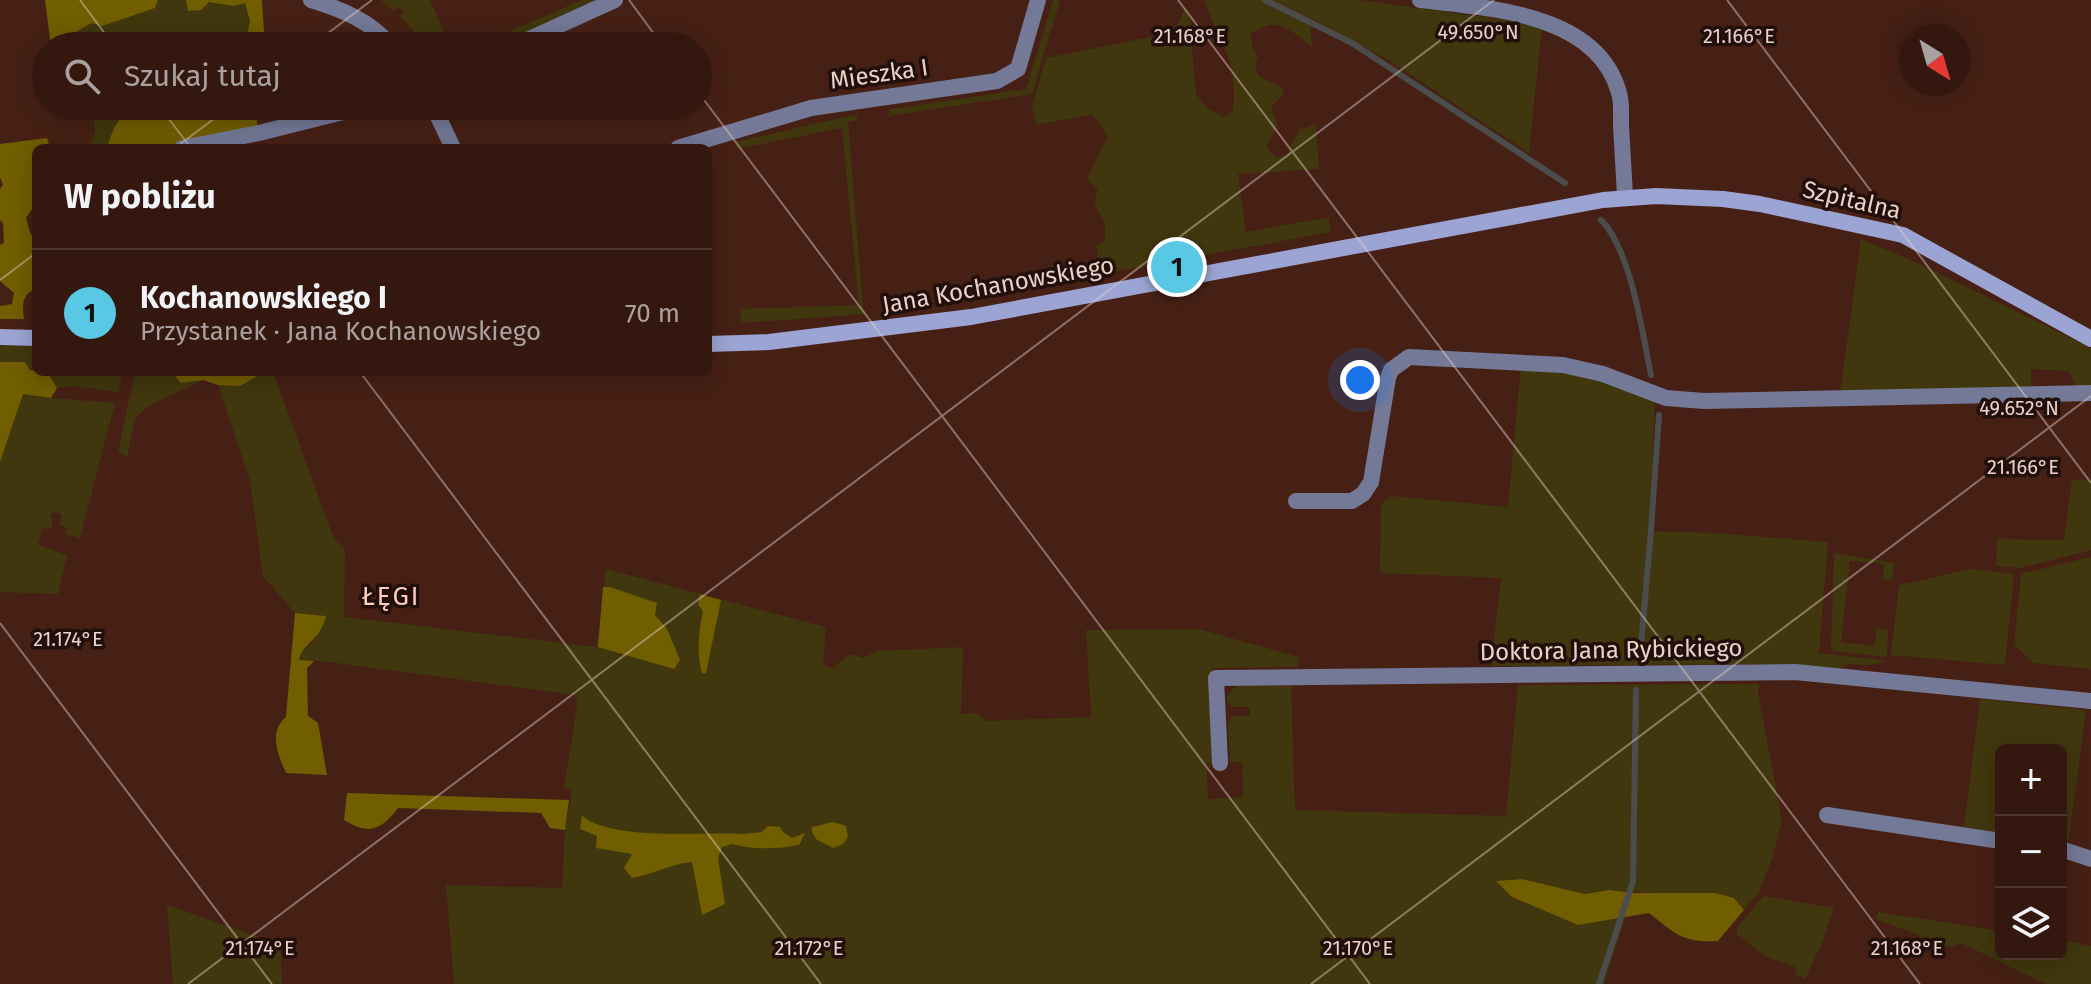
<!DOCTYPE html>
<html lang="pl">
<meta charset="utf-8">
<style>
:root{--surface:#341810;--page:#3f251e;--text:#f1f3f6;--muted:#a9a09f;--line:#4e3730;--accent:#58c8e4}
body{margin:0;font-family:"Fira Sans",sans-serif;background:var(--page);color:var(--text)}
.controls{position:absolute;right:24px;bottom:24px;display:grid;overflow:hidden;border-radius:12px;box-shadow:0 4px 20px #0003}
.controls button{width:72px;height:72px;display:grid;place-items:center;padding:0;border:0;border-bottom:2px solid var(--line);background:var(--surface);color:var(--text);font:40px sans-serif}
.compass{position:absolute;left:1899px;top:24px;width:72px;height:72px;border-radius:50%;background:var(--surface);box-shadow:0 4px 20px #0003;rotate:143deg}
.you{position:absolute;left:1360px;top:380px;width:28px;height:28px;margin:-20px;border:6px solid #fff;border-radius:50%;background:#1a73e8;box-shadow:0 0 0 12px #1a73e833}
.badge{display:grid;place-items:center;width:52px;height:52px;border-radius:50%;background:var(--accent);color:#111;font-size:26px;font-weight:700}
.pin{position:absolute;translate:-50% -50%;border:4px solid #fff;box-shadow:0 2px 8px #0006}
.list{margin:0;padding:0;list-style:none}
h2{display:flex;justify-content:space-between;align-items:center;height:104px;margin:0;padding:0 32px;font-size:34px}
h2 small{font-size:26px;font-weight:400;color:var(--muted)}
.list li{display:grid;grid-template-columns:52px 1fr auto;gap:24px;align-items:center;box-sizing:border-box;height:128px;padding:0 32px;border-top:2px solid var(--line)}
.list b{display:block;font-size:30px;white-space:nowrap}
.list p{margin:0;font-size:26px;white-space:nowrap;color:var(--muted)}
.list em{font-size:26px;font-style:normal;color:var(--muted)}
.icon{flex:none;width:44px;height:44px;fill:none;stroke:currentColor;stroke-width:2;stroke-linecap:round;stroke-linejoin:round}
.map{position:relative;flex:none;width:2091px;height:984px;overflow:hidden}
.search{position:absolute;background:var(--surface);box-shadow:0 4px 20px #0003;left:32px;top:32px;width:680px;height:88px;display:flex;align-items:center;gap:20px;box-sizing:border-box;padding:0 28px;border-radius:44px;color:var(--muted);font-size:30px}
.panel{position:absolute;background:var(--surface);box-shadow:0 4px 20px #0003;left:32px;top:144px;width:680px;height:232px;border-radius:12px}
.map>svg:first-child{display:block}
.green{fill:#40370e}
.forest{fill:#705e00}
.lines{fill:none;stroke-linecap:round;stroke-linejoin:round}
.stream{stroke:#4b4c4c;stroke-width:6}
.street{stroke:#737996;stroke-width:16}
.secondary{stroke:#9ba4d2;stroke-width:16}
.ticks{fill:none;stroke:#ebd1c9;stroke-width:2;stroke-opacity:0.45}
.labels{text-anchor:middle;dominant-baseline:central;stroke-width:7;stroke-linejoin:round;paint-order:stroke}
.street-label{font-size:24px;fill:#ebd1c9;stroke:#210f0b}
.neighbourhood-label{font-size:26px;letter-spacing:2px;fill:#fecbbc;stroke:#210f0b}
.ticks-label{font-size:20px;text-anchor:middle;fill:#ebd1c9;stroke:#210f0b;stroke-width:7;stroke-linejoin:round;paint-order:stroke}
</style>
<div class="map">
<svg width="2091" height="984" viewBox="0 0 2091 984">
<rect width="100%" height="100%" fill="#462015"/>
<!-- green -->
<g class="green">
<polygon points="158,0 186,0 189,10 209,2 245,3 250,21 245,46 202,42 197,46 73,46 76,31 92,23 155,8"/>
<polygon points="381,0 430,0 450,46 427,46 400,16 404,12 398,7 393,11"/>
<polygon points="582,0 603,0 501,46 494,38"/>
<polygon points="1053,0 1060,0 1032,94 888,116 891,109 1026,89"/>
<path d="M1204 0H1360L1542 25 1529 153 1388 60 1310 18 1312 47C1302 38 1283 22 1269 25 1263 27 1256 31 1250 34L1253 49 1258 57 1255 66 1259 76 1281 87 1284 94 1271 107 1278 126 1266 146 1275 157 1286 156 1299 130 1316 124 1319 169 1238 174 1246 232 1329 217 1331 232 1102 274 1096 245 1105 241C1105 235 1106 226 1104 221 1098 208 1090 206 1098 191L1087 178 1108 136 1092 114 1036 125 1032 106 1046 58 1175 32 1185 7 1191 21 1190 30 1196 94 1207 108 1224 117 1233 110C1238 57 1220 45 1204 0Z"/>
<path d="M93 106H132C118 118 112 130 107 148H65L90 143 95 132Z"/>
<polygon points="858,114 857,120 848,122 863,309 867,314 741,323 740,309 859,305 842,128 737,149 736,142"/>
<polygon points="1861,239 1920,264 2091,348 2091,389 2075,386 2069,371 2031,369 2031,386 2013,389 1840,394"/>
<polygon points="0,345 36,346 36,370 0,362"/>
<polygon points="1521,365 1578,372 1655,399 1649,531 1714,533 1828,542 1819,653 1888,661 1868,665 1848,664 1837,670 1760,664 1491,666 1501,578 1380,573 1381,504 1391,496 1508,507"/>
<polygon points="47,372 123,372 118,392 74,386 57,388"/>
<polygon points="135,372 171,372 181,383 203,380 149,406 135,418 127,457 118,452"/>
<polygon points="265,372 273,372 334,539 345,549 344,617 597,647 606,569 826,627 823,664 833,668 850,654 863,658 878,651 963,647 961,714 977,713 986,721 1091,717 1086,630 1199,629 1299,657 1298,667 1212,668 1217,763 1206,764 1208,799 1243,797 1242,762 1230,762 1228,722 1232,716 1250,716 1250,707 1232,707 1227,703 1227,696 1236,686 1291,686 1295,810 1506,816 1518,685 1759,684 1758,693 1782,820 1772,859 1758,894 1744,910 1734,898 1609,890 1585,894 1522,879 1497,881 1512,897 1578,925 1626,915 1604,984 454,984 446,885 562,888 565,830 572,790 564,788 578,700 575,695 321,661 299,661 301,652 315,640 325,616 295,613 263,576 250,481 218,385 240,386"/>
<polygon points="23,393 51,398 115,403 80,538 65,534 67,528 60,525 61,514 54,512 50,516 53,522 51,528 42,529 38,545 67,555 58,594 0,592 0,462"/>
<polygon points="2072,480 2091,480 2091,550 2020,568 1996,566 1997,539 2064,540"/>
<polygon points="1834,553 1894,563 1892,580 1883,579 1884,564 1850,561 1841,642 1874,646 1877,628 1888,630 1887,657 1834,651 1831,648"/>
<polygon points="2091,557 2091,669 2034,663 2014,645 2021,574"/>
<polygon points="1971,569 2014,574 2005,665 1891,655 1899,585"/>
<polygon points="1980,699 2086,710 2068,845 2061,843 2061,750 2001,750 2001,833 1964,827"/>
<polygon points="1763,896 1834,908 1821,945 1805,979 1795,974 1797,968 1765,956 1737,934 1737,928"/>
<polygon points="167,905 276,943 281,954 282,984 173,984"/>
<polygon points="1878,912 2001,931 2001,954 2061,954 2061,940 2091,946 2091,984 2046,984 1961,943 1950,947 1876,919"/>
</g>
<!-- forest -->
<g class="forest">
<polygon points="45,0 158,0 155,8 102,26 92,23 77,31 73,46 51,46"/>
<polygon points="186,0 262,0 265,46 245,46 250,21 245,3 234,6 209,2 201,10 188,11"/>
<path d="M132 106 142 111 147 106H254L258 128 153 148H107C112 130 118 118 132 106Z"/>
<path d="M47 138 50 148H36V203L26 218 30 233 36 239V288C22 295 22 304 24 319H0V306L12 304 14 293 0 281V245L4 243 3 223 0 220V189L3 185 0 177V144Z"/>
<polygon points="0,362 25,362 30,370 47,372 57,388 51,398 23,394 0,462"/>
<polygon points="171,372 265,372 240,386 218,385 203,380 181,383"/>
<polygon points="603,587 610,587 657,603 655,615 667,629 680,660 674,669 598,647"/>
<path d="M700 594 721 600 706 673H702C696 654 699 630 703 611L698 605Z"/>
<path d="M295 613 326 616C320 642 303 642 299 660L314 661 307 668 308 716 318 723 327 775 286 773C278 755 268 732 286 717Z"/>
<path d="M347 793 569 800 565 830 550 828 541 813 398 808C380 831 369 835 344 820Z"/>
<path d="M582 816C617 842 700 831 744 834L762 832 768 826 780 827 784 833 792 838 805 833 799 845C777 849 753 850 732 844L722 847 718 858 725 904 702 915 692 862C671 864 653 874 632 878L624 868 632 854 596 848 597 836 580 829Z"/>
<polygon points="833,822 846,826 848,837 843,844 833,848 816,839 812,832 812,827"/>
<path d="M1522 879 1585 894 1609 890 1636 893H1715L1734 898 1744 910 1718 941C1682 943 1676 934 1649 913L1578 925 1512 897 1496 881Z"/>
</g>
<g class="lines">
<!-- stream -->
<g class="stream">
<polyline points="1265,0 1352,43 1565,183"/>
<path d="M1601 220C1628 246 1641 322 1648 360"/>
<polyline points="1648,360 1651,375"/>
<polyline points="1651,530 1659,415"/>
<polyline points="1640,657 1651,530"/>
<polyline points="1599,984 1633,881 1636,690"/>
</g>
<!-- street -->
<g class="street">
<path d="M311 0C341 9 371 21 391 46"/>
<path d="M1420 0C1488 8 1598 13 1619 93 1622 102 1621 114 1621 123 1622 148 1624 173 1625 197"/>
<polyline points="514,46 615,0"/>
<polyline points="433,106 453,148"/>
<polyline points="182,148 259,133 367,106"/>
<polyline points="678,148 811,108 997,81 1018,69 1038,0"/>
<polyline points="1296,501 1352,501 1363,494 1371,482 1388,378 1391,370 1409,357 1563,365 1603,374 1666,398 1704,401 2091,393"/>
<polyline points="1220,763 1216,678 1795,672 2091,701"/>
<polyline points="1827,815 2001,841"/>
<polyline points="2061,849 2091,859"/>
</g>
<!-- secondary -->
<g class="secondary">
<polyline points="0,337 36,338"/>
<polyline points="708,344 769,342 971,317 1603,200 1656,196 1723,199 1760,204 1903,235 2091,339"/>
</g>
</g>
<!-- ticks -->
<path class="ticks" d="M80 0 114 46M629 0 663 46M1178 0 1920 984M1727 0 2091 483M311 46 372 0M698 92 1370 984M159 106 191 148M175 148 231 106M0 280 36 253M360 372 821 984M0 623 272 984M188 984 1494 0M1311 984 2091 396"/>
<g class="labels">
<!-- street labels -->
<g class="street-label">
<text transform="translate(879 74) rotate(-8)">Mieszka I</text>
<text transform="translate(1852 200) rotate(13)">Szpitalna</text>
<text transform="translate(998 285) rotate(-10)">Jana Kochanowskiego</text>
<text transform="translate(1611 650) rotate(-1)">Doktora Jana Rybickiego</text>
</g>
<!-- neighbourhood labels -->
<g class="neighbourhood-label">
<text x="391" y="596">ŁĘGI</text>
</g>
</g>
<g class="ticks-label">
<text x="1478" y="39">49.650°N</text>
<text x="1190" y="43">21.168°E</text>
<text x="1739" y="43">21.166°E</text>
<text x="2019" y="415">49.652°N</text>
<text x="2023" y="474">21.166°E</text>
<text x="68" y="646">21.174°E</text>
<text x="260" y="955">21.174°E</text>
<text x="809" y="955">21.172°E</text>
<text x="1358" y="955">21.170°E</text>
<text x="1907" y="955">21.168°E</text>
</g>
</svg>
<div class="controls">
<button>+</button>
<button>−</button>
<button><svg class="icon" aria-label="layers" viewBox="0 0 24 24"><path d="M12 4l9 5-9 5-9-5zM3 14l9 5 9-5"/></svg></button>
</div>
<svg class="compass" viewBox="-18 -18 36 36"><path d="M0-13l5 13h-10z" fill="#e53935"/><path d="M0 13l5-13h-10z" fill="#a9a09f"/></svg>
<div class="you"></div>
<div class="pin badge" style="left:1177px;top:267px">1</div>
<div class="search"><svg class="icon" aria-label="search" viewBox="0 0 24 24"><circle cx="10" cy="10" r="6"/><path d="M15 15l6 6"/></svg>Szukaj tutaj</div>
<section class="panel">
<h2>W pobliżu<small></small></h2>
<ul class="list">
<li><span class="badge">1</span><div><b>Kochanowskiego I</b><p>Przystanek · Jana Kochanowskiego</p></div><em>70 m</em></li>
</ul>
</section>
</div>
